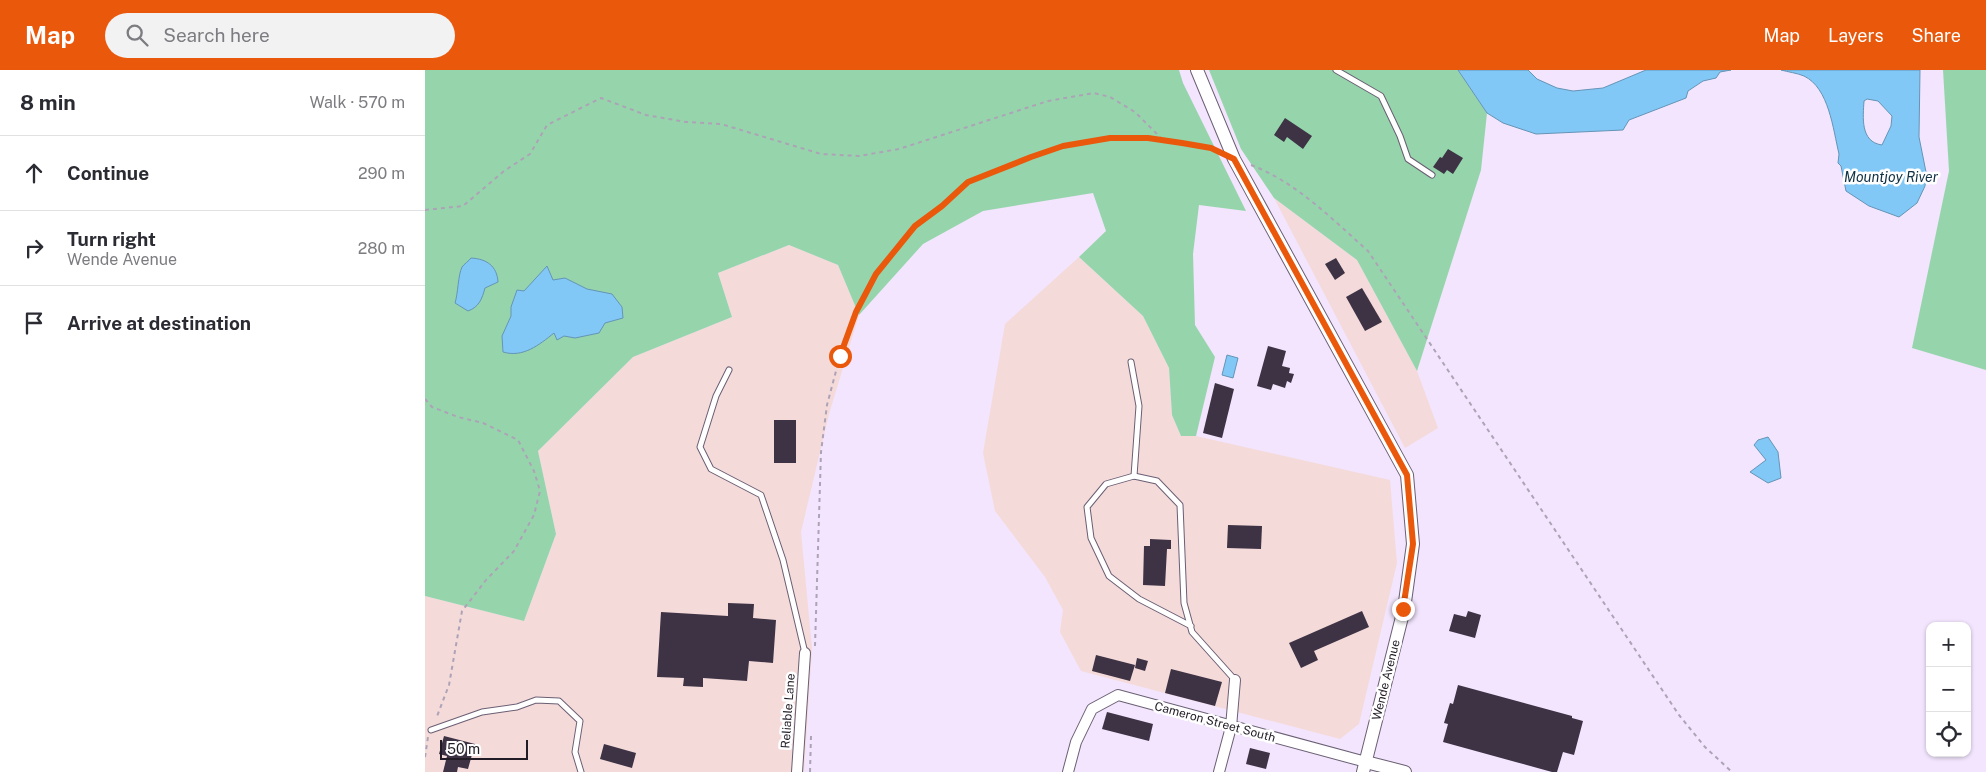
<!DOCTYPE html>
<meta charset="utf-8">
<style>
:root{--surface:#fff;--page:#f2f2f3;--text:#2b2b33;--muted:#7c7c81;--line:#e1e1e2;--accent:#ea580c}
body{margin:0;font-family:"Public Sans",sans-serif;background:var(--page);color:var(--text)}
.controls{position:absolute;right:15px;bottom:15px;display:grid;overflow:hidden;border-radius:10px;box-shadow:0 1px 4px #0004}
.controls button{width:45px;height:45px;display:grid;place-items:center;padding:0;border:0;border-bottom:1px solid var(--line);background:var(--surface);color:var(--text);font:25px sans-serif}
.scale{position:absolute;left:15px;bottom:12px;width:88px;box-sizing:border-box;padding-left:5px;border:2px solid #211c25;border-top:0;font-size:14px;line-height:18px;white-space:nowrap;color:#211c25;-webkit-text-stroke:4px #fff;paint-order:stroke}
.stop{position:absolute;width:15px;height:15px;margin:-11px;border:4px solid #ea580c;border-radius:50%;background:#fff}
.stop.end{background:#ea580c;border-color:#fff;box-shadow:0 1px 5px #0008}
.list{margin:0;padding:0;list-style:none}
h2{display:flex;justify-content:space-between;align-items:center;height:65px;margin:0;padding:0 20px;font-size:21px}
h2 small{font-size:16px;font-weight:400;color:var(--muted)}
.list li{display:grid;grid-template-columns:32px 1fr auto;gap:15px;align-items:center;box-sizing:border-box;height:75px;padding:0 20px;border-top:1px solid var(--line)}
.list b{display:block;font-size:19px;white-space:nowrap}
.list p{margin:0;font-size:16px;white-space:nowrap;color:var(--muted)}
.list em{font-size:16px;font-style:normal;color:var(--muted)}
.icon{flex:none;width:28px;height:28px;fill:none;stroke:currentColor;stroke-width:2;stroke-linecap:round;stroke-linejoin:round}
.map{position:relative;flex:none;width:1561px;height:702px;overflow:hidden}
header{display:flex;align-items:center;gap:30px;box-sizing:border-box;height:70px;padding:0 25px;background:var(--accent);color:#fff}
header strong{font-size:24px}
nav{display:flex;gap:28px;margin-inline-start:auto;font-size:18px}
.search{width:350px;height:45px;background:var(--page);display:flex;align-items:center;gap:12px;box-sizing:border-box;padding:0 18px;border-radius:28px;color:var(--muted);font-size:19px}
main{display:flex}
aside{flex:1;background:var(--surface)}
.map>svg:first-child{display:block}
.commercial{fill:#f5dada}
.industrial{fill:#f5dadc}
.green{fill:#96d5ac}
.water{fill:#82c8f6;stroke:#6594b7;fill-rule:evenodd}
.building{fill:#3d3345}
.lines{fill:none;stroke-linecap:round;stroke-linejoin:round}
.service-casing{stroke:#6a5f73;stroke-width:7}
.minor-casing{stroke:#6a5f73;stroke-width:12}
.tertiary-casing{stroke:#6a5f73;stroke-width:14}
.path{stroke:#ada3b6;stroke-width:2;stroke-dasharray:4 4;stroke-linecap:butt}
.service{stroke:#fff;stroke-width:5}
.minor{stroke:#fff;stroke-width:10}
.tertiary{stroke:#fff;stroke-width:12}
.route{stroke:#ea580c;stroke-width:6}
.labels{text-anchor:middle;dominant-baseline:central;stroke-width:5;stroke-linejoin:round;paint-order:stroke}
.street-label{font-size:12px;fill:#211c25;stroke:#fff}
.water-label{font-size:14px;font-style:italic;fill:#103043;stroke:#fff}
</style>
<header>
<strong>Map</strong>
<div class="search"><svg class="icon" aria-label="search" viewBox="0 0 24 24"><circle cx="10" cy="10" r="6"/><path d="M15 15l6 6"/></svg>Search here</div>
<nav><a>Map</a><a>Layers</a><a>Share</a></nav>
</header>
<main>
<aside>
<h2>8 min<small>Walk · 570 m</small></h2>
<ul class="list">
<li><svg class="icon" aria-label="ahead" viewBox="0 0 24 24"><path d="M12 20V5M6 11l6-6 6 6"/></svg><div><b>Continue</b></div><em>290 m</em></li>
<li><svg class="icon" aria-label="right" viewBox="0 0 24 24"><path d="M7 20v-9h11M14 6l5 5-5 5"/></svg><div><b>Turn right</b><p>Wende Avenue</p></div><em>280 m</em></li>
<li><svg class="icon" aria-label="arrive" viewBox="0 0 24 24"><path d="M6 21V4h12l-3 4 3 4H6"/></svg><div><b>Arrive at destination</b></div></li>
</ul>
</aside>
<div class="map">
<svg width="1561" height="702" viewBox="0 0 1561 702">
<rect width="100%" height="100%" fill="#f2e5fd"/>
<!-- commercial -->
<g class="commercial">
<polygon points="364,175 413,195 434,245 404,344 376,462 387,578 379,702 0,702 0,526 99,551 131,464 113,381 208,287 307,247 293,203"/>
<polygon points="654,187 718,246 744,298 747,345 756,366 771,366 965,410 972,493 934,654 915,669 656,601 635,562 638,540 620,507 570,441 558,383 580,254"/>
</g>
<!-- industrial -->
<polygon class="industrial" points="849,128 932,190 992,301 1013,358 980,378"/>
<!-- green -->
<g class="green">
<polygon points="0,0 754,0 758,13 821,141 774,135 768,184 770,255 790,287 771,366 756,366 747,345 744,298 718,246 654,187 681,161 668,123 558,141 498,174 434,245 413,195 364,175 293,203 307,247 208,287 113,381 131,464 99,551 0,526"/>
<polygon points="784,0 1033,0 1062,43 1056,100 992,301 932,190 849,128 816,79"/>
<polygon points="1518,0 1561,0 1561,300 1487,278 1524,101"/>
</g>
<!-- water -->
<g class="water">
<polygon points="1033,0 1103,0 1112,9 1132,18 1148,21 1178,18 1221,0 1306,0 1295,2 1291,8 1278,11 1263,21 1261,28 1204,50 1198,60 1111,64 1078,53 1062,43"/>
<path d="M1356 0H1495L1494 67 1501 102 1500 116 1492 133 1474 147 1444 136 1421 121 1416 96 1413 93 1414 84C1408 59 1404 18 1379 6 1372 3 1363 2 1356 0ZM1442 29 1453 31 1467 46 1466 56 1457 75C1435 72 1438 47 1439 31Z"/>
<path d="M46 188C62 189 72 196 73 212L60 218C57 229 54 237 43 241L30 233C33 224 33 205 37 197 39 194 44 191 46 188Z"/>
<path d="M122 196 128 210 140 208 162 219 187 224 197 237 198 248 180 253 174 263 150 268 139 266 132 270 129 263C114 275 98 288 78 282L77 266 86 246V237L92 220 99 221Z"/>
<polygon points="802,285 813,288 808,308 797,305"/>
<polygon points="1343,367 1353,382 1356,408 1343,413 1325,402 1341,390 1329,375 1333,370"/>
</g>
<!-- building -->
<g class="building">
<polygon points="860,48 887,66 878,79 862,67 859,72 849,65"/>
<polygon points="1023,79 1038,88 1028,104 1022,100 1019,104 1008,97 1015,87 1017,88"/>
<polygon points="911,188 920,203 910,210 900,194"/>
<polygon points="937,218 957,252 940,261 921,227"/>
<polygon points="843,276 861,281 857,296 865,298 864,303 869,304 866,313 862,311 860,318 848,314 846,320 832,316"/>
<polygon points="790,313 809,319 797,368 778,363"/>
<rect x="349" y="350" width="22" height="43"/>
<polygon points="803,455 837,456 836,479 802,478"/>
<polygon points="725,469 746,470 746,479 742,479 740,516 718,515 719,476 725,476"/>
<polygon points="303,533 329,534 328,548 351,550 348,593 324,591 322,611 278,608 278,617 258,616 259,608 232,607 236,542 303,546"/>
<polygon points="937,541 944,557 889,581 893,590 876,598 864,573"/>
<polygon points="1043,541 1056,545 1050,568 1024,561 1029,544 1041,547"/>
<polygon points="671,585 710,595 705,611 667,601"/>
<polygon points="712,588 723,591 720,601 710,598"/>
<polygon points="746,599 797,612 790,636 740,623"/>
<polygon points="1033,615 1147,646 1147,648 1158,651 1149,685 1138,682 1132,702 1127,702 1018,672 1023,654 1019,653 1025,633 1028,634"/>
<polygon points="682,642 728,654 724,671 677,659"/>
<polygon points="19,666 50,674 43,699 33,697 32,702 18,702 22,686 14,684"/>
<polygon points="179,674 211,683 207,698 175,689"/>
<polygon points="825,678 845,683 841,699 821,694"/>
</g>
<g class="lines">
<!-- service casing -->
<g class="service-casing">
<g id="service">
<polyline points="911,0 956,26 975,66 983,89 1007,105"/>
<polyline points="706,292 714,336 709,406"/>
<polyline points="304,300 291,326 275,377 286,399 336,425 358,490 380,583"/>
<polyline points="766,556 714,529 684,506 666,468 662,437 681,414 709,406 732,411 755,435 759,533 767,562 810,610"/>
<polyline points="6,660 57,642 92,637 111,630 134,631 155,651 150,682 156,702"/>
</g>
</g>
<!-- minor casing -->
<g class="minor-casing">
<g id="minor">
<polyline points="372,702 380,583"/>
<polyline points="643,702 651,672 667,639 693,625 941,692"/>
<polyline points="794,702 806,657 810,610"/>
</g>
</g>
<!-- tertiary casing -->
<g class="tertiary-casing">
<g id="tertiary">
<polyline points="772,0 809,89 982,405 988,474 979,539 938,702"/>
<polyline points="941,692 980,702"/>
</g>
</g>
<!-- path -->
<g class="path">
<path d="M826 95C871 112 907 149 943 181L1254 645 1280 677 1307 702"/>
<polyline points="0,140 38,136 79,101 105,84 122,55 176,28 221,45 261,52 296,54 396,84 434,86 474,79 623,31 669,23 685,27 710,42 738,70"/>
<polyline points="0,329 7,337 33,347 58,353 93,370 109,401 115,421 109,445 89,481 61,510 37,541 24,615 11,649"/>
<polyline points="390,576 396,382 402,335 415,286 431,242 451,204 475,174 490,156 517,136 543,112 606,87 637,76 685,68 723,68 786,78 792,81"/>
<polyline points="0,687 3,667"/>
<polyline points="385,702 386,666"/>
</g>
<!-- service -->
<use href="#service" class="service"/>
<!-- minor -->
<use href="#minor" class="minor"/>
<!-- tertiary -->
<use href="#tertiary" class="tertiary"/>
</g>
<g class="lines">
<!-- route -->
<polyline class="route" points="415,286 431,242 451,204 490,156 517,136 543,112 606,87 638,76 685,68 723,68 757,73 786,78 809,89 982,405 988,474 978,539"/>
</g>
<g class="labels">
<!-- street labels -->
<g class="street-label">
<text transform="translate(961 610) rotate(-76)">Wende Avenue</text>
<text transform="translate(363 641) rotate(-86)">Reliable Lane</text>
<text transform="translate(790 652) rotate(15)">Cameron Street South</text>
</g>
<!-- water labels -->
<g class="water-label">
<text x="1466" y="107">Mountjoy River</text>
</g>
</g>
</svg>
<div class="controls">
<button>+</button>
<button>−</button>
<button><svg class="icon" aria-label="locate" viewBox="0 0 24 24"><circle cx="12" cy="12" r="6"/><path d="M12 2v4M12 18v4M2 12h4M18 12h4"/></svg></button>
</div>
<div class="scale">50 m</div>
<div class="stop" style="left:415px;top:286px"></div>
<div class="stop end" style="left:978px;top:539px"></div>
</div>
</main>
